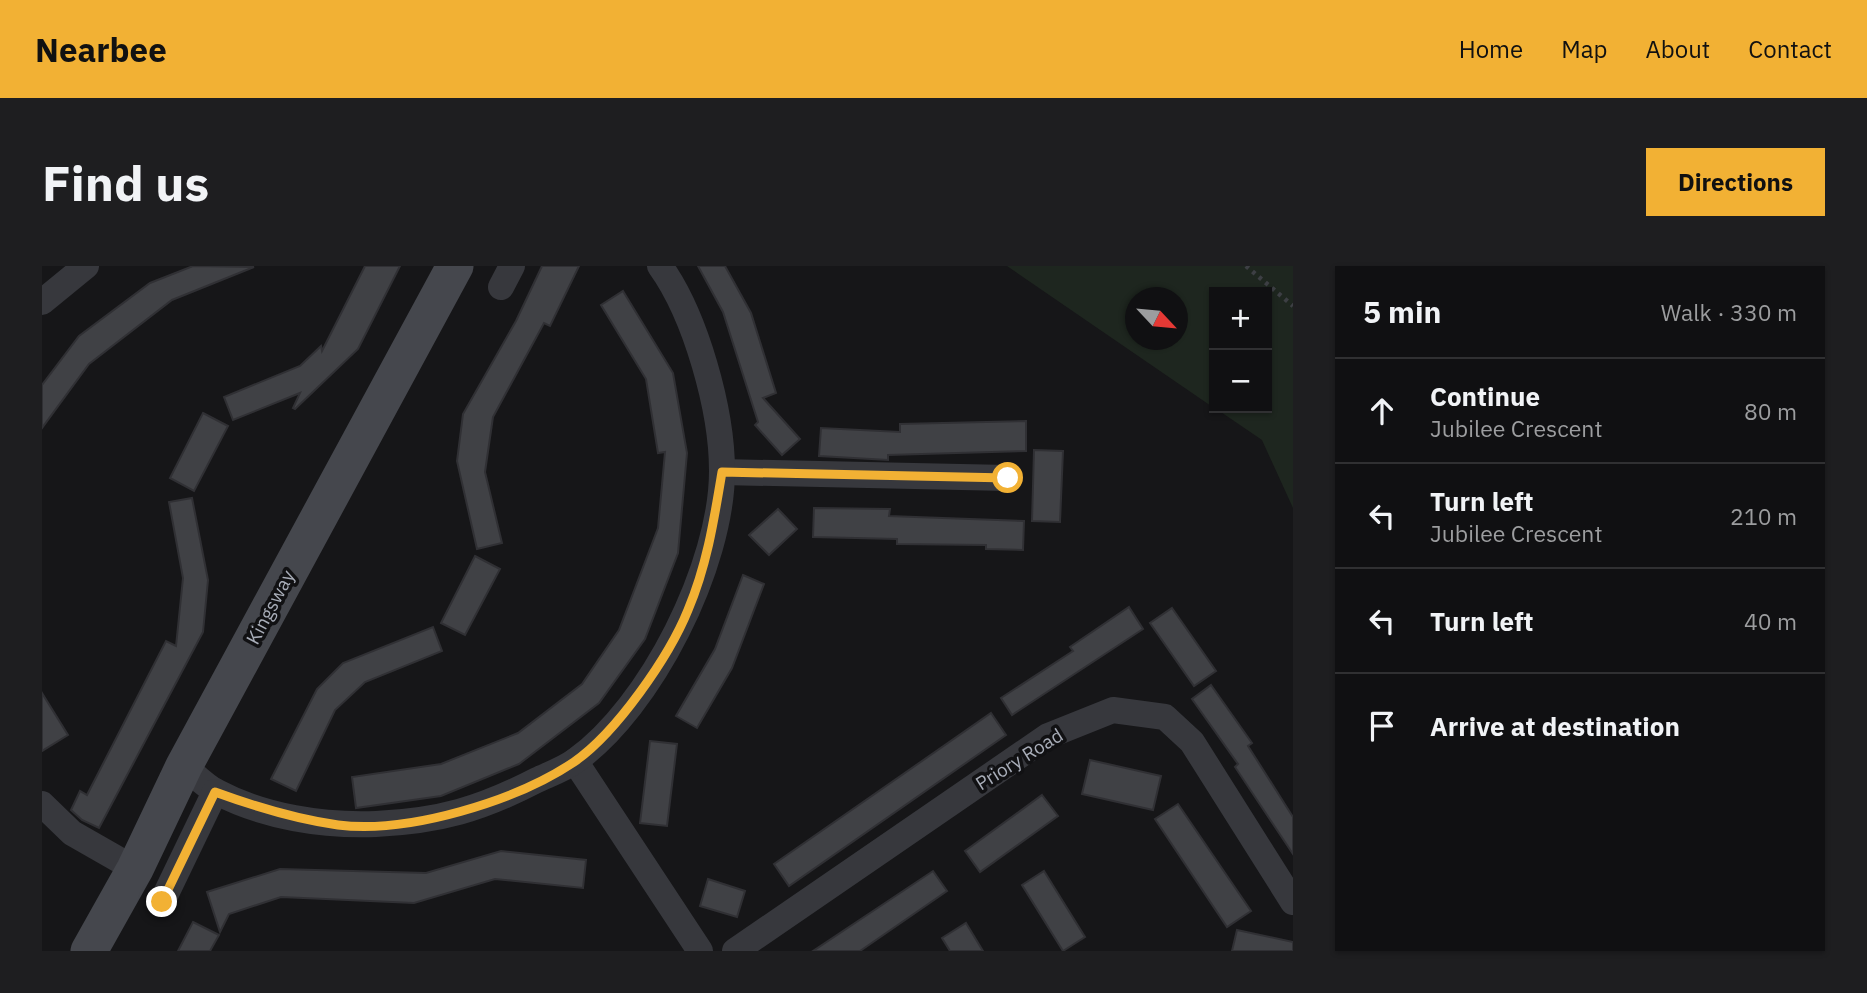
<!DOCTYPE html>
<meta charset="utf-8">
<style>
:root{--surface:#101012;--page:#1e1e20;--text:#f1f3f6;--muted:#9c9d9f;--line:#303032;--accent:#f2b134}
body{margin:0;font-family:"IBM Plex Sans",sans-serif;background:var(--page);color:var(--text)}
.controls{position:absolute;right:21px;top:21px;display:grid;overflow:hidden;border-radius:0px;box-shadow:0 2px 5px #0004}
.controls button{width:63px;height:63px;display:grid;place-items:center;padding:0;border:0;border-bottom:2px solid var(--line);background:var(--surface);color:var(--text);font:35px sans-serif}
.compass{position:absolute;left:1083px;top:21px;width:63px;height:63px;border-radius:50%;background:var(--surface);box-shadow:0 2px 5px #0004;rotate:116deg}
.stop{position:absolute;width:21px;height:21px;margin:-16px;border:5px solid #f2b134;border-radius:50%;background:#fff}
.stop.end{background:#f2b134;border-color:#fff;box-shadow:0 2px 7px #0008}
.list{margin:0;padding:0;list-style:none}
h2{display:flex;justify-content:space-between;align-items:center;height:91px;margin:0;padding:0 28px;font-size:30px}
h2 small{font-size:23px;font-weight:400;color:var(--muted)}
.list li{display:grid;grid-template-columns:46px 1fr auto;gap:21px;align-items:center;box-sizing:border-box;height:105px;padding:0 28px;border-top:2px solid var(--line)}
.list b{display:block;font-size:26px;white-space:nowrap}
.list p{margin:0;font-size:23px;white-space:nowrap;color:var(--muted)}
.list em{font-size:23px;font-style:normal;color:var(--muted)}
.icon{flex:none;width:38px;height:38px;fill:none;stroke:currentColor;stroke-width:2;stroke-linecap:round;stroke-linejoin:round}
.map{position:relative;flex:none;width:1251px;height:685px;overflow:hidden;border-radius:0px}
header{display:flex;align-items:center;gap:42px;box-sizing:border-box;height:98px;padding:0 35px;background:var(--accent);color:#111}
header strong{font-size:33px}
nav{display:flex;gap:38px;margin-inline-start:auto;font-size:24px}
.intro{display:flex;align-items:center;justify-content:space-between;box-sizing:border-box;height:168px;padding:0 42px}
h1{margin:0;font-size:49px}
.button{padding:18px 32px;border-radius:0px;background:var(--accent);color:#111;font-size:24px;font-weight:700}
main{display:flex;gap:42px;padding:0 42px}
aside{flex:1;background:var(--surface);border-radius:0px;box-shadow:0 2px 5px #0004}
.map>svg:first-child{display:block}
.green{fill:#1e261f;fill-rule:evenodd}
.building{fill:#404145;stroke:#303034;stroke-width:2}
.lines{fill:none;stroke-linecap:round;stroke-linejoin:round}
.path{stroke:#3d3f44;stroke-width:4.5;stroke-dasharray:3.5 5;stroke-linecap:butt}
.street{stroke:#37383d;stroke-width:26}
.secondary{stroke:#45474d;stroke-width:37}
.route{stroke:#f2b134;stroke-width:9}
.labels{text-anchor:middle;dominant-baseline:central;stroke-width:7;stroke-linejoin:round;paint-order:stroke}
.street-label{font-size:19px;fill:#a8adb8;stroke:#111113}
</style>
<header>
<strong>Nearbee</strong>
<nav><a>Home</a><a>Map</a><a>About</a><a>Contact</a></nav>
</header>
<div class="intro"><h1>Find us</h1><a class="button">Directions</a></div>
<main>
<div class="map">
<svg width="1251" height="685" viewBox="0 0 1251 685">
<rect width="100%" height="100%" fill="#161618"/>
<!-- green -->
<path class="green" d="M965 0H1251V242L1220 174 1173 142H1225V26H1172V142ZM1094 32H1136V74H1094Z"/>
<!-- building -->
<g class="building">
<polygon points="151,0 212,1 130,34 47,98 0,162 0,119 37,70 108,17"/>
<polygon points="323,0 358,0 316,83 253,143 251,142 258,127 191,154 182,131 258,100 279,80 280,85"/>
<polygon points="500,0 537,0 508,60 502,57 451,151 443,206 460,277 435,283 415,195 421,148 474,55"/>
<polygon points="656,0 683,0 709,47 734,127 721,132 758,173 740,189 713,159 716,156 681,46"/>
<polygon points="581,25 631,107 645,187 636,287 603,373 557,437 477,498 399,530 314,542 310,511 399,498 476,467 540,418 577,364 616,262 623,186 616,187 604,113 559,39"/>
<polygon points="161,147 186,160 152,225 128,212"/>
<polygon points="984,155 984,185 846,189 846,194 777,190 779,162 858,166 858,158"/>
<polygon points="992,184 1021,185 1018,256 990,255"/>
<polygon points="150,232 166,314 161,366 57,562 40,554 29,544 38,525 45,529 124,375 134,380 141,312 127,236"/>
<polygon points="772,242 848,243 847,250 982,255 981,284 944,283 944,279 855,278 855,273 771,271"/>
<polygon points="736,243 755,263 727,289 707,269"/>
<polygon points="433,290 458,303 423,369 399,357"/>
<polygon points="701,309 722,318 690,402 655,462 634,450 673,383"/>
<polygon points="1087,341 1101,363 970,449 959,432 1031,385 1028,381"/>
<polygon points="1130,342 1174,405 1152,420 1108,357"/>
<polygon points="391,361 400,385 323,416 293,444 254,525 229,513 275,423 301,397"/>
<polygon points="1169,419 1210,477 1206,480 1251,551 1251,588 1193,501 1196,498 1150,433"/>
<polygon points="0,427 26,469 0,485"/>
<polygon points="949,447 964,469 747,620 732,598"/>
<polygon points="608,475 635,478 625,560 598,557"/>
<polygon points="1048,494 1119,510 1111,544 1040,528"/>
<polygon points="1000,529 1016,550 938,606 923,585"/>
<polygon points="1136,538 1209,645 1185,661 1113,553"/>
<polygon points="459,585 544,594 541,622 453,613 372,637 239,631 187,648 178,666 165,626 238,603 384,607"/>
<polygon points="891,605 905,625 818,685 771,685"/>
<polygon points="1002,605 1043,671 1021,685 980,619"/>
<polygon points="666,613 703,625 695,651 658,640"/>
<polygon points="151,656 177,669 168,685 136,685"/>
<polygon points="924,657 941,685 908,685 900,672"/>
<polygon points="1195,664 1251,676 1251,685 1190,685"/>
</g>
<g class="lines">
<!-- path -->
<polyline class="path" points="1204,0 1251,40"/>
<!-- street -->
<g class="street">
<polyline points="459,21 470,0"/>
<polyline points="0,36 44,0"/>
<polyline points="680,206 966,212"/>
<polyline points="533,495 658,685"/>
<path d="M142 500C152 508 163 520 175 526 222 551 281 560 334 558 398 555 439 543 495 514 508 508 522 503 533 495 609 441 680 299 680 205 680 144 654 50 618 0"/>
<polyline points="0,538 30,567 93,603"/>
<polyline points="120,636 173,526"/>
<polyline points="693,685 1006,470 1071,444 1123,451 1150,476 1251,636"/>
</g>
<!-- secondary -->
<polyline class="secondary" points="47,685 93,603 142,500 413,0"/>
</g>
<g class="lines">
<!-- route -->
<path class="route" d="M120 636 173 526C214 541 253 553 296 559 366 568 474 535 532 496 574 467 627 391 646 344 665 299 672 254 680 206L966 212"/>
</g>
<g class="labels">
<!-- street labels -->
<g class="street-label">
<text transform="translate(228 341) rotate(-62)">Kingsway</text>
<text transform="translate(977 493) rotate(-32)">Priory Road</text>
</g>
</g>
</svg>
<div class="controls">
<button>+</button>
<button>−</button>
</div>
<svg class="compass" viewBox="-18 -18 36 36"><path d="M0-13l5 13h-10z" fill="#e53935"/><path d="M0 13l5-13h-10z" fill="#9c9d9f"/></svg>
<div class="stop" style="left:966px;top:212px"></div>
<div class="stop end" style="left:120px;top:636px"></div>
</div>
<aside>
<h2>5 min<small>Walk · 330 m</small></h2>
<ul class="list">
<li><svg class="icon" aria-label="ahead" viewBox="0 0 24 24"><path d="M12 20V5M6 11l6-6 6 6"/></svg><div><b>Continue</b><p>Jubilee Crescent</p></div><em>80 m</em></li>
<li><svg class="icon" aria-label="left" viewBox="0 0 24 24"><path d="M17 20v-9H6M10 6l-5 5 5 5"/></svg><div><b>Turn left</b><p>Jubilee Crescent</p></div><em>210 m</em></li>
<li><svg class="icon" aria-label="left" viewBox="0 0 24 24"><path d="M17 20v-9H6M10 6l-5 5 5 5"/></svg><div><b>Turn left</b></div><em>40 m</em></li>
<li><svg class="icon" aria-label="arrive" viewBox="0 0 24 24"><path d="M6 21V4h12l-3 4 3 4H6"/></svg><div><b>Arrive at destination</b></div></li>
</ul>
</aside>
</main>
